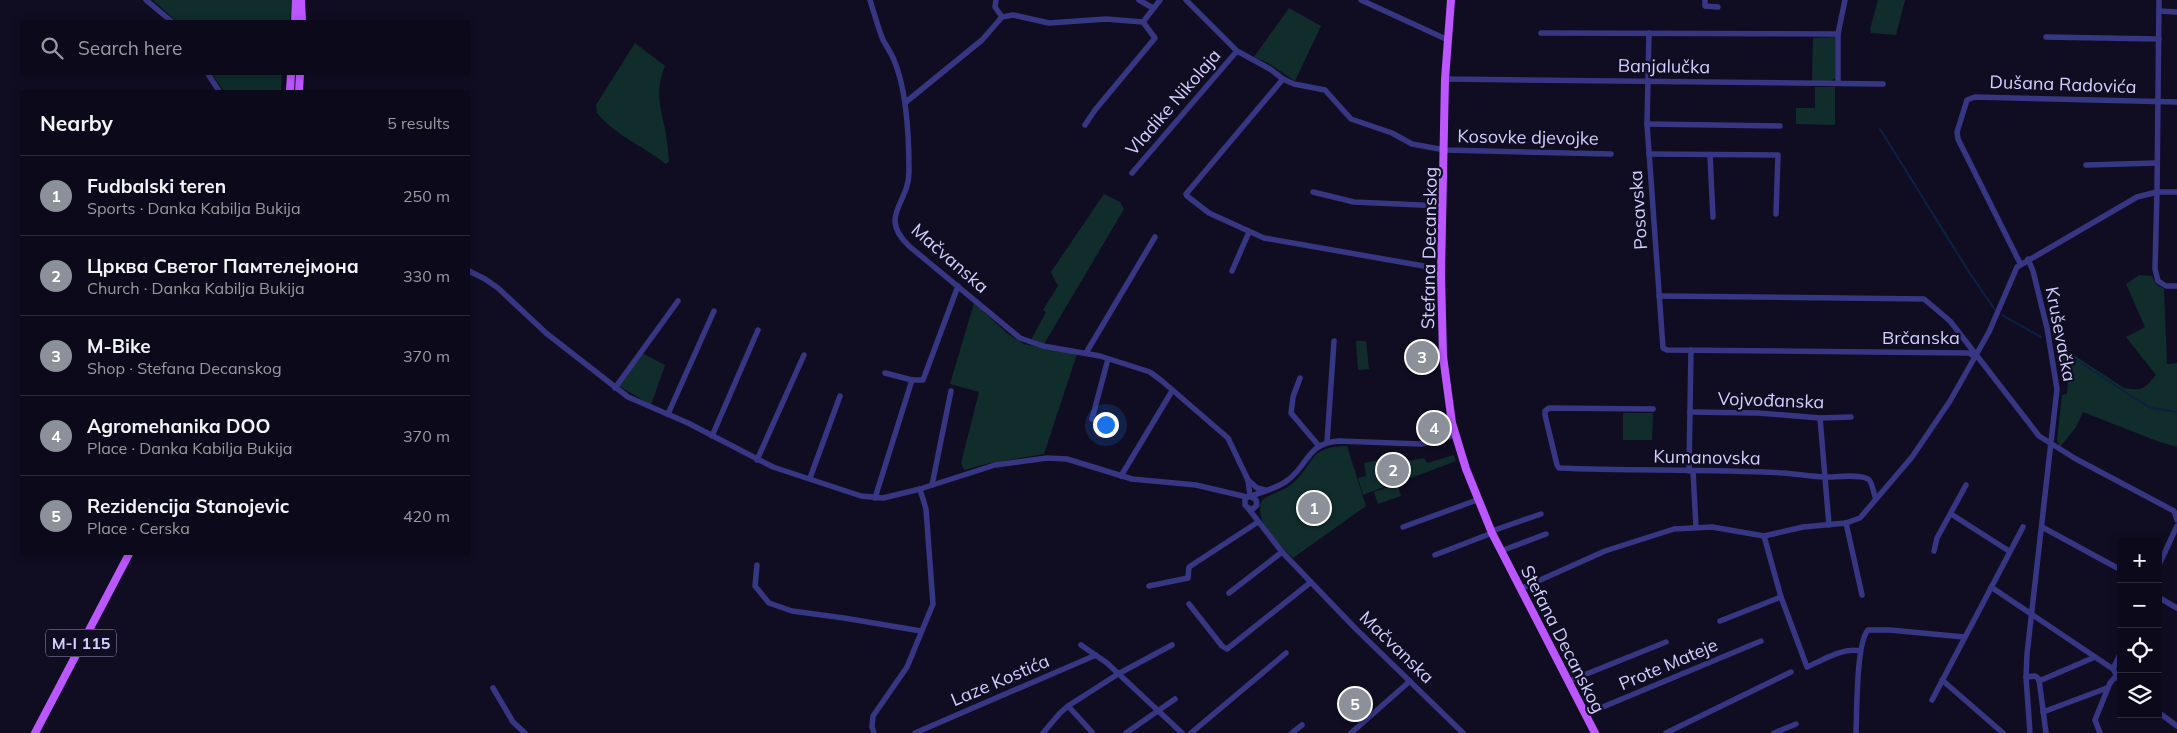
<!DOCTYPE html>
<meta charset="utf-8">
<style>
:root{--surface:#0c0a1a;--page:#151323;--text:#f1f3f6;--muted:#9a9aa2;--line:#2c2b39;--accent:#8c9099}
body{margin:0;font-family:Mulish,sans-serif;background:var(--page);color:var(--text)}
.controls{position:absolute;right:15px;bottom:15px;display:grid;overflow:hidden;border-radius:0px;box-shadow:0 2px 8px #0003}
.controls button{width:45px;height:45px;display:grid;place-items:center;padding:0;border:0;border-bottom:1px solid var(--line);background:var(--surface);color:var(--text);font:25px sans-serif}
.you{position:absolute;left:1105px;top:424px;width:18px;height:18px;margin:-12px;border:4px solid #fff;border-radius:50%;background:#1a73e8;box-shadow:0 0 0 8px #1a73e833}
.badge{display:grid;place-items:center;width:32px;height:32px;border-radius:50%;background:var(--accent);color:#fff;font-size:16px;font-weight:700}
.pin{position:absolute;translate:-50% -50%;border:2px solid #fff;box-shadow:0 1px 5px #0006}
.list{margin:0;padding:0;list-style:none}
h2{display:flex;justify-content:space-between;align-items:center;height:65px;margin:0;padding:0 20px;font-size:21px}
h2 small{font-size:16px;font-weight:400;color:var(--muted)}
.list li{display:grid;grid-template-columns:32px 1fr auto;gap:15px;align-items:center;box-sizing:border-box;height:80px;padding:0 20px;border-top:1px solid var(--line)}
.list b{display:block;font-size:19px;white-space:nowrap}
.list p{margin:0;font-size:16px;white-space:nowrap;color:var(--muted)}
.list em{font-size:16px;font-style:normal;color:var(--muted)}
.icon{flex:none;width:28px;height:28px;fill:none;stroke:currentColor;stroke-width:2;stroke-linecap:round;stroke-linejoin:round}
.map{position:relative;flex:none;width:2177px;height:733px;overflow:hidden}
.search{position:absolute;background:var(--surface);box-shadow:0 2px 8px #0003;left:20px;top:20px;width:450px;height:55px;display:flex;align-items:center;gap:12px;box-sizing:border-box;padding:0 18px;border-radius:0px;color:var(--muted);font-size:19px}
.panel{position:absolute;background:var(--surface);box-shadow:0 2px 8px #0003;left:20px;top:90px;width:450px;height:465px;border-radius:0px}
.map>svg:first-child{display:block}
.green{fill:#102d2b}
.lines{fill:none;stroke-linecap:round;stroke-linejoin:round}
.stream{stroke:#0a2145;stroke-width:2}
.minor{stroke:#373683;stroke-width:5.5}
.major{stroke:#bc56ff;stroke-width:8}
.labels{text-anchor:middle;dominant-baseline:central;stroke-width:4.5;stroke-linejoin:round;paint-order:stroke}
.shield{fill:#100d23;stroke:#9895bd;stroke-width:1}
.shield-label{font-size:16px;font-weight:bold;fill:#d3cfff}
.street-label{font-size:18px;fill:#d3cfff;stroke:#100d23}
</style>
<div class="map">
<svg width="2177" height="733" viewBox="0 0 2177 733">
<rect width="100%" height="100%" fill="#100d23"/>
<!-- green -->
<g class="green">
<polygon points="153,0 292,0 290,21 176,21"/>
<polygon points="1878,0 1905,0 1896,35 1871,33 1870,29"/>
<polygon points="1289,8 1321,26 1295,81 1268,63 1254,57"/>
<polygon points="1835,37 1835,78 1831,81 1812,82 1813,38"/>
<path d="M635 43 665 66C655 91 660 104 665 129 667 140 668 151 669 161L666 164C644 147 614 134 597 113L596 105Z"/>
<polygon points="212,74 282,74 281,91 224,91"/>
<polygon points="1815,87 1835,87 1835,125 1796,124 1796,108 1815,108"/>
<polygon points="1104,194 1120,202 1124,209 1044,344 1031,340 1046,312 1043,310 1058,286 1051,272"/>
<path d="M2139 275 2152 276 2156 284 2164 289 2167 364 2177 363V447L2157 441 2083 412 2076 427 2060 447 2057 440 2062 395 2067 394 2068 381 2062 377 2057 344 2124 388C2142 391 2145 389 2156 375L2126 337 2145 327 2126 284Z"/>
<polygon points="974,303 1008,334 1024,344 1077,354 1044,454 986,464 964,470 961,463 979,392 950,384"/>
<polygon points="1356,341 1366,341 1369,369 1358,370"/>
<polygon points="642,353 665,365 651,405 619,386"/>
<polygon points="1623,413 1653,413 1652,440 1623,440"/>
<path d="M1347 446 1366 506 1293 558C1278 544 1253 522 1262 500 1272 493 1284 491 1293 483 1316 462 1308 447 1347 446Z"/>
<polygon points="1454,455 1456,461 1411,478 1408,461 1424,458 1427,463"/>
<polygon points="1379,460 1384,487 1363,495 1358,478 1366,476 1364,463"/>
<polygon points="1397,484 1401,496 1378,504 1374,492"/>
</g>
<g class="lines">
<!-- stream -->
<g class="stream">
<polyline points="1880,129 1969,272 1995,310"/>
<polyline points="2002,315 2041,337"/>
<polyline points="2058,348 2139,401 2151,408 2177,412"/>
</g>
<!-- minor -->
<g class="minor">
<polyline points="146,0 171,21"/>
<path d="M870 0C874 13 878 27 883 40 887 47 891 53 894 60 907 91 909 136 909 170 910 204 877 215 909 246L1020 338 1043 346 1100 356 1150 372 1162 381 1228 438 1248 480 1250 496 1245 499V505L1248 508 1253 509 1257 505 1256 500 1250 496"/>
<polyline points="996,0 995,7 1002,17"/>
<polyline points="1139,0 1153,8"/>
<polyline points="1186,0 1237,51 1270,69 1283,79 1294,84 1325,90 1351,119 1392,133 1412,144 1445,150 1611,154"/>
<polyline points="1361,0 1448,40"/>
<polyline points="1705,0 1705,6 1718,7"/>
<polyline points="2159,11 2177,12"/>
<polyline points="1143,22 1160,0"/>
<polyline points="1541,33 1838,34"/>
<polyline points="1649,33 1647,124 1663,348 1667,350 1969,353 1976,357"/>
<polyline points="2046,37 2159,39"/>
<polyline points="208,74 219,91"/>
<polyline points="1283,79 1186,194 1187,196 1209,213 1264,238 1441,269"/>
<polyline points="1445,79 1883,84"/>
<polyline points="1838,83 1838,34 1845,0"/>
<polyline points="906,102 982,40 1002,17 1013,15 1049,23 1106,19 1143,22 1155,38 1095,110 1085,125"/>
<polyline points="1647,124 1780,126"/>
<polyline points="1649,154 1778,155 1776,214"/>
<polyline points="1710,155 1713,217"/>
<polyline points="2086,165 2157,163"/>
<polyline points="1132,173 1237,51"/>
<polyline points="1313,192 1354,202 1443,206"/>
<polyline points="2177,192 2157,192 2155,269 2158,281 2166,286 2177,286"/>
<polyline points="2028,259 2033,271 2047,328 2057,389 2027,654 2026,677 2030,733"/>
<polyline points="2020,263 1958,139 1957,132 1967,100 1975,97 2177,102"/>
<polyline points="469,271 485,279 498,288 546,333 628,397 688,423 773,467 861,496 883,498 920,489 995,465 1047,458 1067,459 1132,479 1196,485 1247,497"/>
<polyline points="1232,271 1249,232"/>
<polyline points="1659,296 1924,299 1950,321 2039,436 2076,459 2174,511 2177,520"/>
<polyline points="1086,353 1155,237"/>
<polyline points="885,373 912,380 923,380 958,286"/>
<polyline points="1300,378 1293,397 1291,413 1319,446"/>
<polyline points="615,388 678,301"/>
<path d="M1653 409 1549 408 1545 411V415L1557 465 1559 468C1634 471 1709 469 1784 473 1798 474 1812 477 1826 477 1836 477 1860 474 1868 479 1873 482 1873 493 1876 499"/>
<polyline points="1690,412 1758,413 1820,418 1851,417"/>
<polyline points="668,414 714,311"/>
<polyline points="1820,418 1829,525"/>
<polyline points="1092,419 1108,359"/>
<polyline points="712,436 758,330"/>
<polyline points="1327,442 1334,341"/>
<polyline points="757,460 804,355"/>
<polyline points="1689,471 1691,350"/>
<polyline points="1693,471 1696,527"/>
<polyline points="1121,476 1172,391"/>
<polyline points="810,478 840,396"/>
<polyline points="1248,480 1257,488 1265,490"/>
<polyline points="932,485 951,391"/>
<path d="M1252 496C1264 491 1278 488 1288 480 1309 464 1307 443 1339 441L1421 444 1455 435"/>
<polyline points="875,498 912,380"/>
<polyline points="1248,508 1282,552 1355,628 1463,733"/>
<polyline points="1951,514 2009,551"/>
<polyline points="1846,523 1862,595"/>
<polyline points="1403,527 1477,500"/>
<polyline points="2042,527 2121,570"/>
<polyline points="1492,531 1541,514"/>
<path d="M1764 536 1781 597 1807 667C1823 660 1843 647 1860 651"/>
<polyline points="1501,551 1546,534"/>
<polyline points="1934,551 1937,538 1966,485"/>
<polyline points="1435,555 1492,533"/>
<polyline points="757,565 755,586 769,603 792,611 844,618 921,631"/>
<polyline points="2158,567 2177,526"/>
<polyline points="1149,586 1188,578 1189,567 1258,522"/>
<polyline points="1991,587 2113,669"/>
<polyline points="1520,589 1605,551 1674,529 1712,527 1764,536 1803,527 1846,523 1860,518 1912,457 1950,401 1989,332 2017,267 2137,197 2157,192 2159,0"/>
<polyline points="1229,593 1282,552"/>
<polyline points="2158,597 2177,608"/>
<polyline points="1189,604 1222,646 1227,649 1311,582"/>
<polyline points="1720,621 1781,597"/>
<polyline points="1081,645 1107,663 1182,733"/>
<polyline points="2121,652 2113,669 2121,683"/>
<polyline points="2026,677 2035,676 2039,679 2046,733"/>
<polyline points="1942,680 2003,733"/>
<polyline points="1569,681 1666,642"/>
<polyline points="2039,681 2095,657"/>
<polyline points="493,688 513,722 525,733"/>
<polyline points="1932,700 2023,527"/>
<polyline points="1068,706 1092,732"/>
<polyline points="2043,712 2107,688"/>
<polyline points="2158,712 2177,726"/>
<polyline points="1586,714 1761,641"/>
<polyline points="874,733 872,727 873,716 907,667 933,604 926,509 920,489"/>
<polyline points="915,733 1096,655"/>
<polyline points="1043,733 1060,713 1068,706 1118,674 1172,645"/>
<polyline points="1126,733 1175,699"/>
<polyline points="1191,733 1286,653"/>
<polyline points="1292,733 1302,725"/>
<polyline points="1351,733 1410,681"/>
<polyline points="1666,733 1791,672"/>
<polyline points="1774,733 1796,724"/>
<path d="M1856 733C1857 713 1856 643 1868 630H1890L1964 637"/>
<polyline points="2100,733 2095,720 2110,683 2116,676"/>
</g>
<!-- major -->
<g class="major">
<polyline points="301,0 302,21"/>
<polyline points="1451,0 1445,79 1441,274 1443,356 1452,423 1466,469 1492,533 1595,733"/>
<polyline points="295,21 296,0"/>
<polyline points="290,91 291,74"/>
<polyline points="299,91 300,74"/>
<polyline points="35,733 129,554"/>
</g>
</g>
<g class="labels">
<!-- shield labels -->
<rect class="shield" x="46" y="629.5" width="70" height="27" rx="4"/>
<g class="shield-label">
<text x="81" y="643">M-I 115</text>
</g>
<!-- street labels -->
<g class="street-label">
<text transform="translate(1664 66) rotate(1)">Banjalučka</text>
<text transform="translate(2063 84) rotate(2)">Dušana Radovića</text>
<text transform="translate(1173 102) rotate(-49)">Vladike Nikolaja</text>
<text transform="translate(1528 137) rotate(1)">Kosovke djevojke</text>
<text transform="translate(1638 210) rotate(-94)">Posavska</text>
<text transform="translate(1429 248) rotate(-89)">Stefana Decanskog</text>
<text transform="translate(950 258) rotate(41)">Mačvanska</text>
<text transform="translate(2061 334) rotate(79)">Kruševačka</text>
<text x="1921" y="337">Brčanska</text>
<text transform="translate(1771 400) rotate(2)">Vojvođanska</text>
<text transform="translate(1707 457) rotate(1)">Kumanovska</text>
<text transform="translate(1563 639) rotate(63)">Stefana Decanskog</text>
<text transform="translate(1397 647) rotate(44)">Mačvanska</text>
<text transform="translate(1668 664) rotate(-23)">Prote Mateje</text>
<text transform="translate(1000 680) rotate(-23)">Laze Kostića</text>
</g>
</g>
</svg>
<div class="controls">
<button>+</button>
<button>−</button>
<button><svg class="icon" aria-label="locate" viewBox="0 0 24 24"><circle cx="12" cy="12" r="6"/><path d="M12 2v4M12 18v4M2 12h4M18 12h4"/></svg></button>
<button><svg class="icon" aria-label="layers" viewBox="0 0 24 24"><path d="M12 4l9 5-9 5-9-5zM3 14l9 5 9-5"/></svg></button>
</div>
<div class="you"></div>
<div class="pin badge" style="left:1314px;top:508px">1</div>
<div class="pin badge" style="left:1393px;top:470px">2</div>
<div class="pin badge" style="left:1422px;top:357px">3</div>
<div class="pin badge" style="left:1434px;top:428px">4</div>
<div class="pin badge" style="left:1355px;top:704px">5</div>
<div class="search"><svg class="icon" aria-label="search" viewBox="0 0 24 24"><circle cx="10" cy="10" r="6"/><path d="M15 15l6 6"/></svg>Search here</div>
<section class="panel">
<h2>Nearby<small>5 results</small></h2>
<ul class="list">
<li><span class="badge">1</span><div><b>Fudbalski teren</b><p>Sports · Danka Kabilja Bukija</p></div><em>250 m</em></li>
<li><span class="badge">2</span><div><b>Црква Светог Памтелејмона</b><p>Church · Danka Kabilja Bukija</p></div><em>330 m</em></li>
<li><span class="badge">3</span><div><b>M-Bike</b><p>Shop · Stefana Decanskog</p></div><em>370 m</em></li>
<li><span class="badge">4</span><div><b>Agromehanika DOO</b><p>Place · Danka Kabilja Bukija</p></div><em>370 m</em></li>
<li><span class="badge">5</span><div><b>Rezidencija Stanojevic</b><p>Place · Cerska</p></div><em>420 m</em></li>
</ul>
</section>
</div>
